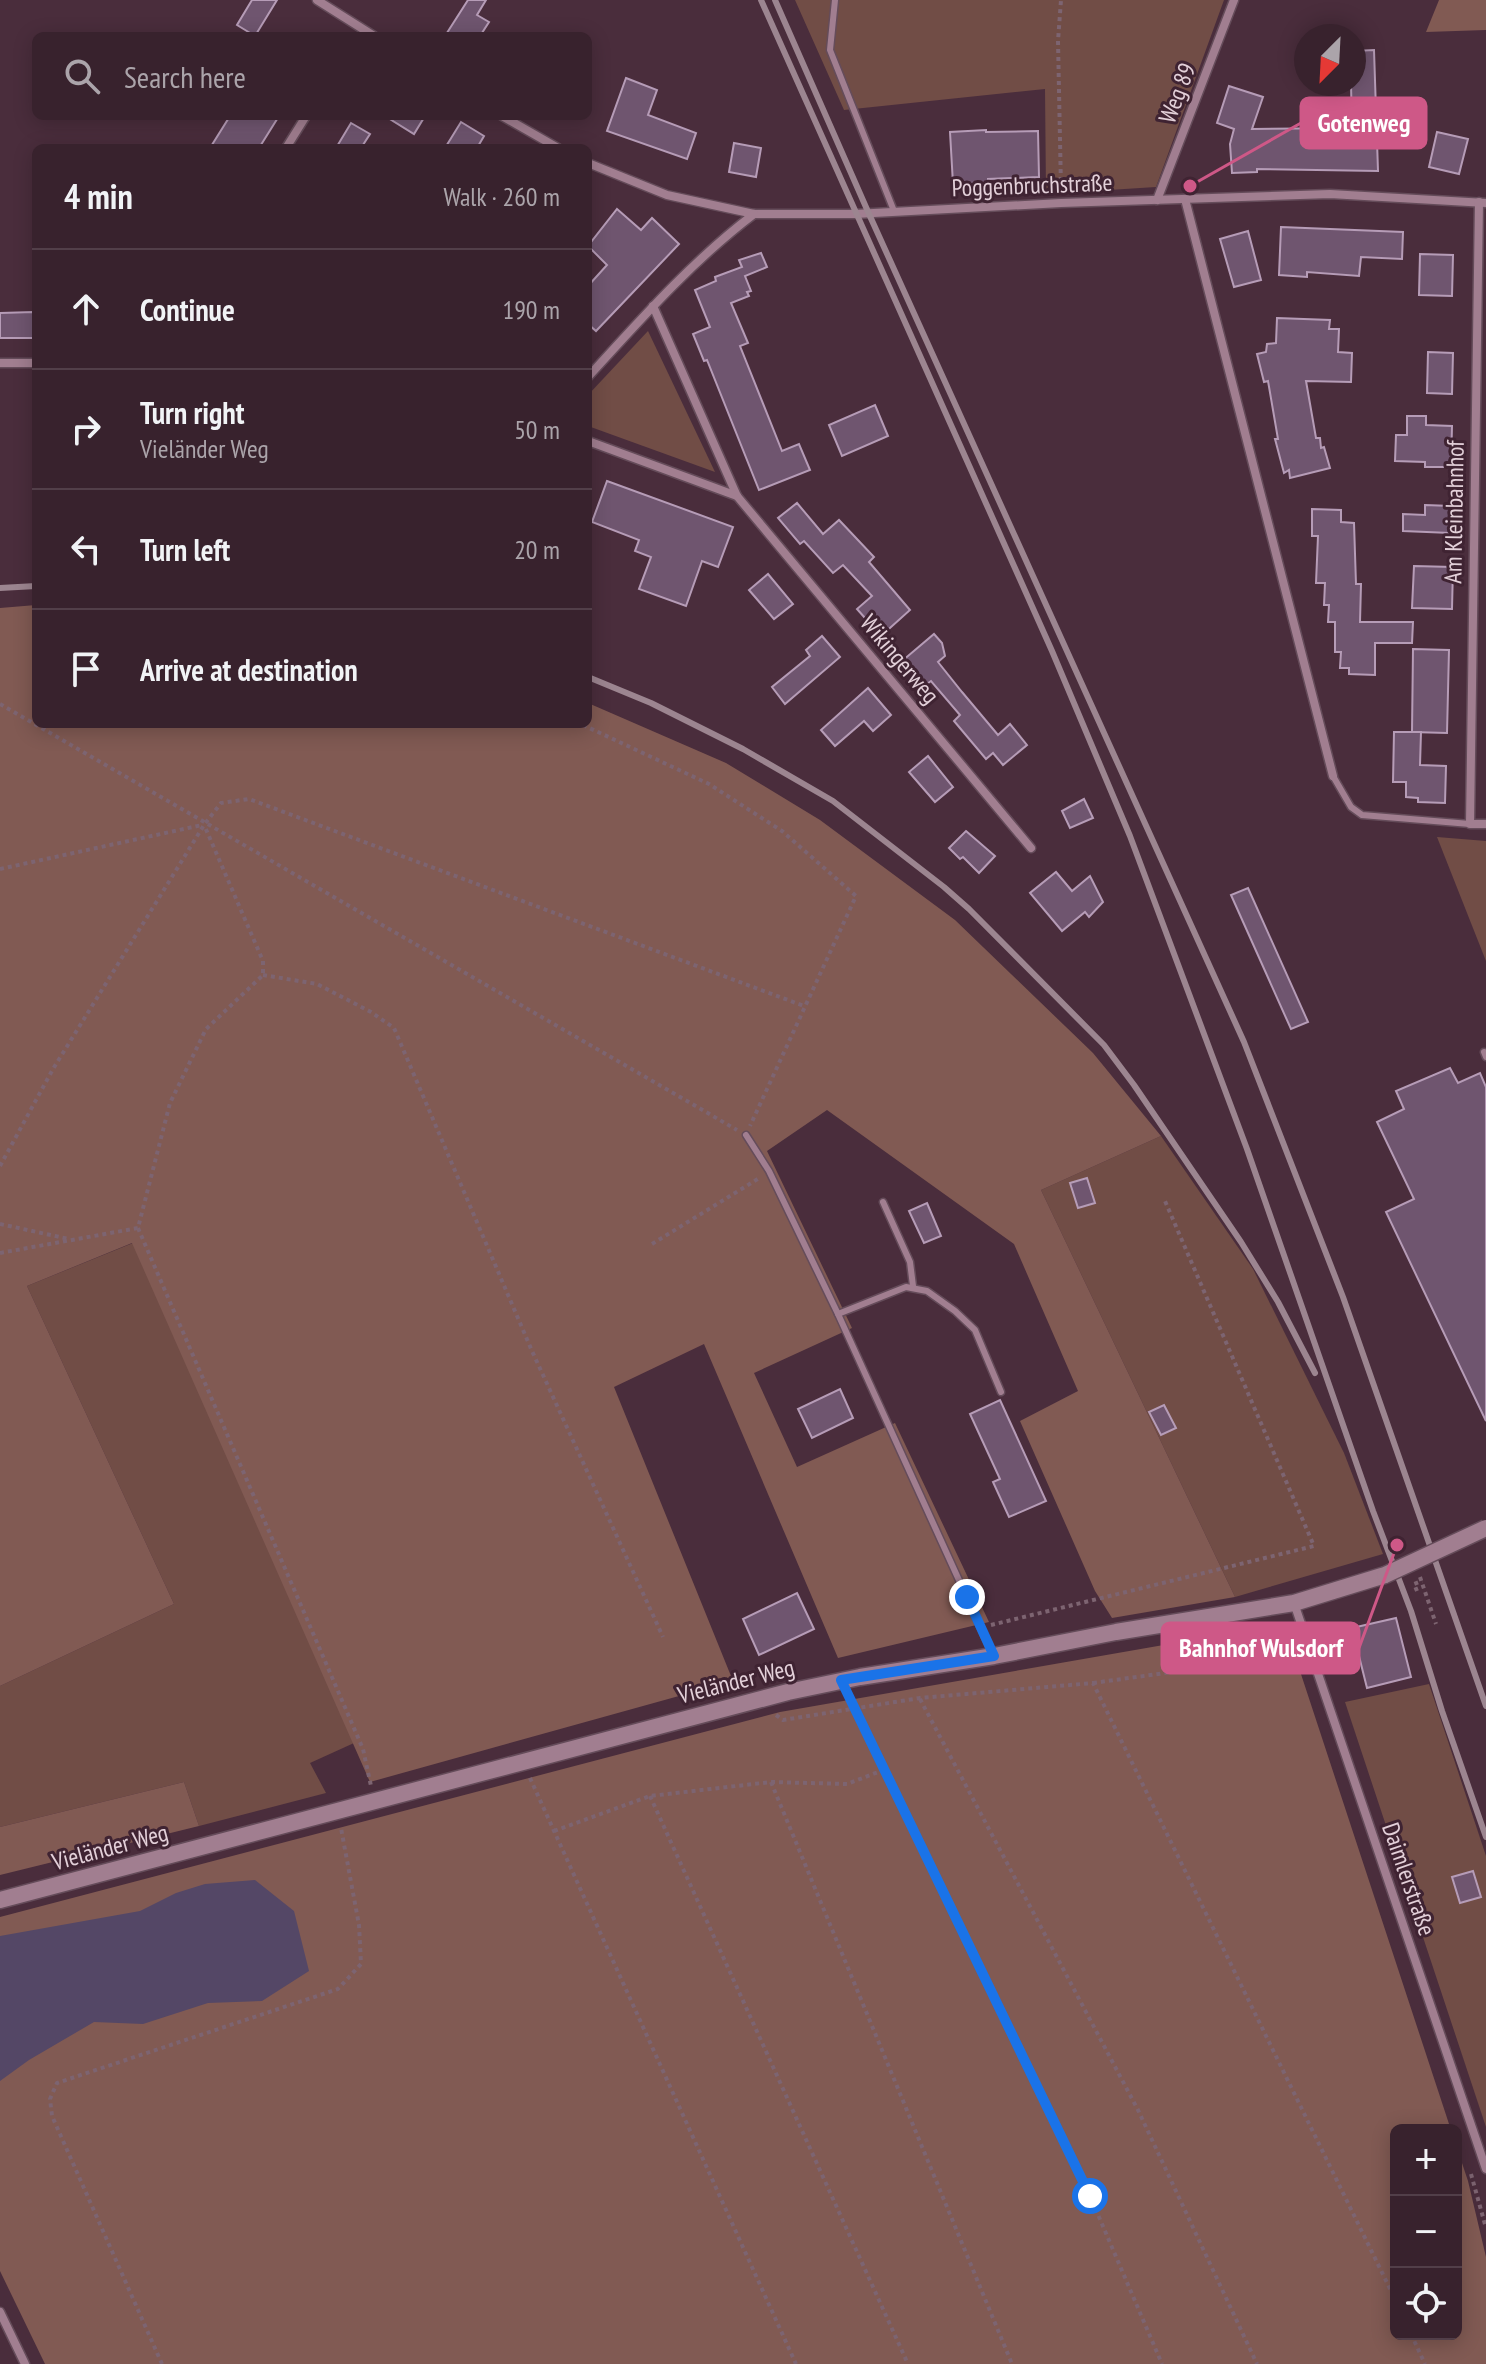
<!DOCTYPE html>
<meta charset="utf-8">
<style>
:root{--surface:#38222d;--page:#432f39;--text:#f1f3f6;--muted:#aba4aa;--line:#523f49}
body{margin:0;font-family:"PT Sans Narrow",sans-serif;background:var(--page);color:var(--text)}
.controls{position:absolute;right:24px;bottom:24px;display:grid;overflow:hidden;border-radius:12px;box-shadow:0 4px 20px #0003}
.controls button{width:72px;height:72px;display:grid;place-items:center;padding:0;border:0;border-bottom:2px solid var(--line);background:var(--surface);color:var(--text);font:40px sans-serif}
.compass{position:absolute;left:1294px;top:24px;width:72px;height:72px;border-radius:50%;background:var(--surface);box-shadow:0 4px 20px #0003;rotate:204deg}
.stop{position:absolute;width:24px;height:24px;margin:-18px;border:6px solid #1a73e8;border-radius:50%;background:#fff}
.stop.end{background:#1a73e8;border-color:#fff;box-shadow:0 2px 8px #0008}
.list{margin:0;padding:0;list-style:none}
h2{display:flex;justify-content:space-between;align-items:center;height:104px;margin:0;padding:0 32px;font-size:34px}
h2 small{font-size:26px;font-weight:400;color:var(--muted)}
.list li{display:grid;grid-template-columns:52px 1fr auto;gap:24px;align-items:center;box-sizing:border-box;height:120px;padding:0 32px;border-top:2px solid var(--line)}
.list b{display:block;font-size:30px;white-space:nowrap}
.list p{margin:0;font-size:26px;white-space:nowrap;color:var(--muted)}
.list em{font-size:26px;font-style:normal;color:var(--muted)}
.icon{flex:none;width:44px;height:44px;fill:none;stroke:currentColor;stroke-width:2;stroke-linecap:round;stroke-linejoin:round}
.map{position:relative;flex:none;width:1486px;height:2364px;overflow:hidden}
.search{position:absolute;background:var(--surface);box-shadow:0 4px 20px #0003;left:32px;top:32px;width:560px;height:88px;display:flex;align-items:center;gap:20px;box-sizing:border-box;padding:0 28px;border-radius:12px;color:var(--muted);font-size:30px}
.panel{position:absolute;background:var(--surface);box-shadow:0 4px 20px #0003;left:32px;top:144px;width:560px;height:584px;border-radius:12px}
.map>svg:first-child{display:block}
.green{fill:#714d46}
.forest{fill:#815a53}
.water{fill:#544766}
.building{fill:#6f556f;stroke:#b69cb7;stroke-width:2}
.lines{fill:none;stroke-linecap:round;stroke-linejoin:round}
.lane-casing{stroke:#654c5a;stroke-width:9}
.street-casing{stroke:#654c5a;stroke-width:11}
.secondary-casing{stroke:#654c5a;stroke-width:19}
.path{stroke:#7d6471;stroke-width:4;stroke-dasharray:4 4;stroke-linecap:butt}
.lane{stroke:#a17e90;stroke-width:6}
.street{stroke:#a17e90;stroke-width:8}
.secondary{stroke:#a17e90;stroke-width:16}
.rail{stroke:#9c8590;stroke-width:6}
.secondary-bridge-casing{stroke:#654c5a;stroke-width:19;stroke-linecap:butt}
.secondary-bridge{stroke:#a17e90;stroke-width:16}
.route{stroke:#1a73e8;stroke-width:10}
.labels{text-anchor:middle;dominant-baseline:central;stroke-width:6;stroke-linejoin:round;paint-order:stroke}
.street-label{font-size:24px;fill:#e3d0d9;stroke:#3f2332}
.leader{fill:none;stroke:#ce5887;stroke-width:3}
.callout-dot{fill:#ce5887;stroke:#3f2332;stroke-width:3}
.callout{fill:#ce5887;stroke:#ce5887;stroke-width:3}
.callout-label{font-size:26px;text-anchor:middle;font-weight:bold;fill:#fff}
</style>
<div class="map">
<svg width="1486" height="2364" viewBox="0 0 1486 2364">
<rect width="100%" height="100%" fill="#4a2d3c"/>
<!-- green -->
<g class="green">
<polygon points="795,0 1224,0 1156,187 1046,194 1045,89 844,110"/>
<polygon points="648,331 715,472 588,426 588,395"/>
<polygon points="1437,837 1486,841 1486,961"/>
<polygon points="1161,1136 1253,1269 1344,1453 1383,1554 1235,1597 1041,1190"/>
<polygon points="133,1243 354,1743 310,1763 326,1793 199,1826 184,1782 0,1827 0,1686 174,1604 27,1286"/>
<polygon points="1429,1684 1486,1856 1486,2127 1345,1702"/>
</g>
<!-- forest -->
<g class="forest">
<polygon points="1439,0 1486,0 1486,30 1426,32"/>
<polygon points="36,605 36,724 588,724 588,703 726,763 820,820 955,920 1093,1053 1161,1136 1041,1190 1235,1597 1112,1618 1095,1591 1020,1421 1078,1391 1014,1244 827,1110 767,1151 852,1328 754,1373 797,1467 895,1423 989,1622 838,1658 704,1344 614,1387 733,1681 370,1782 132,1243 27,1286 174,1604 0,1686 0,608"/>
<polygon points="1261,1628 1298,1665 1451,2130 1396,2130 1396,2334 1456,2334 1456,2145 1468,2181 1486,2257 1486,2364 45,2364 0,2271 0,1917 780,1712"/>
<polygon points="184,1782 199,1826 0,1875 0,1827"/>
</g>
<!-- water -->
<polygon class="water" points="255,1880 294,1911 309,1971 262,2001 208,2003 143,2024 94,2022 29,2060 0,2081 0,1936 140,1911 176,1893 205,1884"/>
<!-- building -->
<g class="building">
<polygon points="252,0 277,0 255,36 237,25"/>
<polygon points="468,0 486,0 477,15 489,22 480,36 445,36"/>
<polygon points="1374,50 1378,171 1257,169 1257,172 1232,173 1230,144 1234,129 1217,123 1229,86 1263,97 1252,129 1352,128 1351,84 1354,84 1354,51"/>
<polygon points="626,78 657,90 648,115 696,133 687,159 607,131"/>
<polygon points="230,116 279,116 259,148 210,148"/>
<polygon points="385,116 425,116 414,134"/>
<polygon points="461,122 484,136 477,148 445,148"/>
<polygon points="351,123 370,134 361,148 336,148"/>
<polygon points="986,130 986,132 1038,131 1039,177 988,179 988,182 953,184 950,132"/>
<polygon points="1437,132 1468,139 1459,174 1429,167"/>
<polygon points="734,143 761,148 756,177 729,172"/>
<polygon points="617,209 641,230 652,218 679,244 596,331 588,324 588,286 607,265 588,246"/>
<polygon points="1281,227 1403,232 1402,259 1361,257 1359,276 1307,272 1307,277 1279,275"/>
<polygon points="1248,231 1261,280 1234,287 1220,239"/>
<polygon points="761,253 767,267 745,276 751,291 747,292 749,296 731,303 748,343 740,346 782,451 799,444 810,470 759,490 707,360 704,361 693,334 710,327 695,290 716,281 715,277 742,267 739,260"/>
<polygon points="1420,254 1453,255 1452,296 1419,295"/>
<polygon points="33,312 33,338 0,338 0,313"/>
<polygon points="1277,318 1330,320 1329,329 1339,329 1338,352 1352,353 1351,382 1306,381 1316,438 1320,438 1321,448 1324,447 1330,468 1290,478 1289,470 1284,473 1275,439 1278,439 1268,381 1264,382 1257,354 1266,352 1267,344 1276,343"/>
<polygon points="1428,352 1453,353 1452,394 1427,393"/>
<polygon points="875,405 888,436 842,456 829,425"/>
<polygon points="1407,416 1426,416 1426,425 1452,426 1451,467 1425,467 1425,462 1395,461 1396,435 1407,435"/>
<polygon points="607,481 733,527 718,567 702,561 686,606 639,589 651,557 635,551 639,540 592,522"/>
<polygon points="797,503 823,534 839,520 874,557 869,562 910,610 881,636 857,609 872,596 843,565 833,573 804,541 800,544 778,518"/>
<polygon points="1425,505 1451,506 1450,533 1403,531 1403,514 1425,515"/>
<polygon points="1312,509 1341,510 1341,522 1354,523 1356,584 1361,584 1360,622 1413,622 1412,643 1375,643 1375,675 1349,674 1349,668 1340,668 1341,652 1335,652 1335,622 1328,622 1329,605 1324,605 1325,583 1316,583 1318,536 1312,536"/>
<polygon points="1414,566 1453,567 1452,609 1412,608"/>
<polygon points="768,574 793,604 774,619 749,590"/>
<polygon points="934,634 942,643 945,656 938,662 962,692 998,735 1010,724 1027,745 1003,765 993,753 986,759 954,721 960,715 931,681 924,686 902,661"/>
<polygon points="822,636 840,657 785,704 772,687 810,656 806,650"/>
<polygon points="1413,649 1449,650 1447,733 1412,732"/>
<polygon points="868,688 891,715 873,731 864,721 835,746 821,730"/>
<polygon points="1394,732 1421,732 1420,765 1446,766 1445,803 1418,802 1418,798 1406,797 1406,782 1393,782"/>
<polygon points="928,756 953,787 935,802 909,772"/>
<polygon points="1084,799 1093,818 1070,828 1062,811"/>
<polygon points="966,831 995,856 979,873 963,857 960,859 949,848"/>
<polygon points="1056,872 1072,891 1090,876 1103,902 1089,917 1085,912 1062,931 1030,893"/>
<polygon points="1248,888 1308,1022 1291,1029 1231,895"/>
<polygon points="1450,1068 1458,1083 1480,1073 1486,1087 1486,1421 1386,1212 1414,1199 1377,1122 1404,1109 1396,1091"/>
<polygon points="1087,1178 1095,1203 1078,1208 1070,1183"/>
<polygon points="927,1203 941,1236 924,1243 909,1211"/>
<polygon points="840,1389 853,1418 812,1438 798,1409"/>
<polygon points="1000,1400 1046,1501 1009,1517 993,1482 1000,1479 970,1414"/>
<polygon points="1164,1405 1176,1428 1161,1435 1149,1412"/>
<polygon points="797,1593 814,1629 759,1655 743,1619"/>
<polygon points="1396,1618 1411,1677 1367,1688 1352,1628"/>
<polygon points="1473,1871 1481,1897 1460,1903 1452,1877"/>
</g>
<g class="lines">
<!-- lane casing -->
<g class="lane-casing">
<g id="lane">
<polyline points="835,0 830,50 894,211"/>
<polyline points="1333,776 1351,807 1362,815 1470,824"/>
<polyline points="1484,1052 1486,1057"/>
<polyline points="746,1135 769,1171 838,1314 993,1655"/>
<polyline points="883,1202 910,1262 913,1286"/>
<polyline points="838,1314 906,1287 927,1291 955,1311 975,1330 1001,1392"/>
</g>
</g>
<!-- street casing -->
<g class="street-casing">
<g id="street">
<polyline points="317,0 374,36"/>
<polyline points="502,116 558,148"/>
<polyline points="286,148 306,116"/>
<polyline points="588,163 667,195 754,214 855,214 1061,203 1330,194 1486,203"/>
<polyline points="1185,199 1333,776"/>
<polyline points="1157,200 1234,0"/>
<polyline points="1479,202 1470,824 1486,824"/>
<polyline points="653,306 737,496 1031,848"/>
<polyline points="0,363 36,363"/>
<path d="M588 377C640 320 692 261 754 214"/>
<polyline points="588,441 737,496"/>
<polyline points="1294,1603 1486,2169"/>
<polyline points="0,2312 25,2364"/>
</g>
</g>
<!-- secondary casing -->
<g class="secondary-casing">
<polyline id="secondary" points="0,1900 788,1692 860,1677 994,1656 1116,1632 1294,1603 1385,1575"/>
</g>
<!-- path -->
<g class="path">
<polyline points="1061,189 1058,41 1061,0"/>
<polyline points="0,704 737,1130"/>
<polyline points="583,725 709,784 782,831 856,896 750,1126"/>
<polyline points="0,869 202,825"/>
<polyline points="263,975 317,984 371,1012 394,1028 532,1351 663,1637"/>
<polyline points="0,1166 53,1069 204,825 221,803 249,799 804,1006"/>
<polyline points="0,1224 69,1239"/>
<polyline points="138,1228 363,1749 371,1786"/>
<polyline points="652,1244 761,1177"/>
<polyline points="0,1253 138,1228 170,1103 206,1029 263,975 263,961 205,827"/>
<polyline points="1420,1577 1436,1624"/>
<polyline points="1417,1591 1414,1584 1422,1581"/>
<polyline points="991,1625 1314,1546 1165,1201"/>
<polyline points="1093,1683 1230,1664"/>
<polyline points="849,1697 1090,2196 1162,2364"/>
<polyline points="920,1699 1138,2110 1257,2364"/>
<polyline points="776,1715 783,1720 920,1698 1093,1683 1396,2301"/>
<polyline points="530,1778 796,2364"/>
<polyline points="771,1782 1012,2364"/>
<polyline points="650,1796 908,2364"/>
<polyline points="554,1831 650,1796 771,1782 847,1784 886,1769"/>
<polyline points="1471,2174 1486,2228"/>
<polyline points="1411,2334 1425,2364"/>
<polyline points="162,2364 52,2116 50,2099 57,2083 338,1989 361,1964 359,1925 341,1828"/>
</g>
<!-- lane -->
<use href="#lane" class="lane"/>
<!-- street -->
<use href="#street" class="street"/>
<!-- secondary -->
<use href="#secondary" class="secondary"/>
<!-- rail -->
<g class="rail">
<polyline points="761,0 1052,651 1130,836 1247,1149 1373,1511 1411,1611 1442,1711 1486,1837"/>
<polyline points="775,0 869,214 1244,1042 1343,1297 1486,1706"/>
<polyline points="0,588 36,586"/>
<polyline points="588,677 651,703 743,749 833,801 944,887 969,909 1104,1045 1134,1085 1241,1242 1278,1302 1315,1373"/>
</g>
<!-- secondary-bridge casing -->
<g class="secondary-bridge-casing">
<polyline id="secondary-bridge" points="1385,1575 1486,1528"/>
</g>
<!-- secondary-bridge -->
<use href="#secondary-bridge" class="secondary-bridge"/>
</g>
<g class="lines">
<!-- route -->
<polyline class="route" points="967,1597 994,1656 841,1680 1090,2196"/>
</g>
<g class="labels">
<!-- street labels -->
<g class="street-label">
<text transform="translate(1177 93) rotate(-69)">Weg 89</text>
<text transform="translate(1032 185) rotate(-2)">Poggenbruchstraße</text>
<text transform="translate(1454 512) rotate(-89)">Am Kleinbahnhof</text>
<text transform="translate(900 659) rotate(50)">Wikingerweg</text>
<text transform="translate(736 1681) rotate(-14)">Vieländer Weg</text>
<text transform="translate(110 1847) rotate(-15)">Vieländer Weg</text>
<text transform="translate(1409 1879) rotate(71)">Daimlerstraße</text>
</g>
</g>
<!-- callouts -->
<path class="leader" d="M1190 186L1301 123M1397 1545L1359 1648"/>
<g class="callout-dot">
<circle cx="1190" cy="186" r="8"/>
<circle cx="1397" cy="1545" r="8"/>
</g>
<g class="callout">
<rect x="1301" y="98" width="125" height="50" rx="8"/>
<rect x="1162" y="1623" width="197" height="50" rx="8"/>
</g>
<g class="callout-label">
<text x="1364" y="132">Gotenweg</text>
<text x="1261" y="1657">Bahnhof Wulsdorf</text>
</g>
</svg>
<div class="controls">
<button>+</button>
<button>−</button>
<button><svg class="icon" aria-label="locate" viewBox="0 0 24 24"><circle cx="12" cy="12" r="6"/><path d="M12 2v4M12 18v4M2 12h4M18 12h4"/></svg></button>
</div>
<svg class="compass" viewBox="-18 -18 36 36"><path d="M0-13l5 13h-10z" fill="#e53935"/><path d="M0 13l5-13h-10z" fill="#aba4aa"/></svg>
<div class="stop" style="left:1090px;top:2196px"></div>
<div class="stop end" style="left:967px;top:1597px"></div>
<div class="search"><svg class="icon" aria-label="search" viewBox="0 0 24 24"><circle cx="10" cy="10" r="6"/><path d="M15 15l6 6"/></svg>Search here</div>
<section class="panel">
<h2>4 min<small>Walk · 260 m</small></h2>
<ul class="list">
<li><svg class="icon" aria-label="ahead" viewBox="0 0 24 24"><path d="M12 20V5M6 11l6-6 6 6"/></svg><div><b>Continue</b></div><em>190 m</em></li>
<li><svg class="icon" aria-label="right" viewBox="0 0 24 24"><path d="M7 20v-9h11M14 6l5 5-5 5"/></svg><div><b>Turn right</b><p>Vieländer Weg</p></div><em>50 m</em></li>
<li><svg class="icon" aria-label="left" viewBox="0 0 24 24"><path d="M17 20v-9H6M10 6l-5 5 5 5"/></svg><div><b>Turn left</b></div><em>20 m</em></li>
<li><svg class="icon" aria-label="arrive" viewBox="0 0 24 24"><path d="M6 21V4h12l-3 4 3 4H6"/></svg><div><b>Arrive at destination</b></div></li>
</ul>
</section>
</div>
